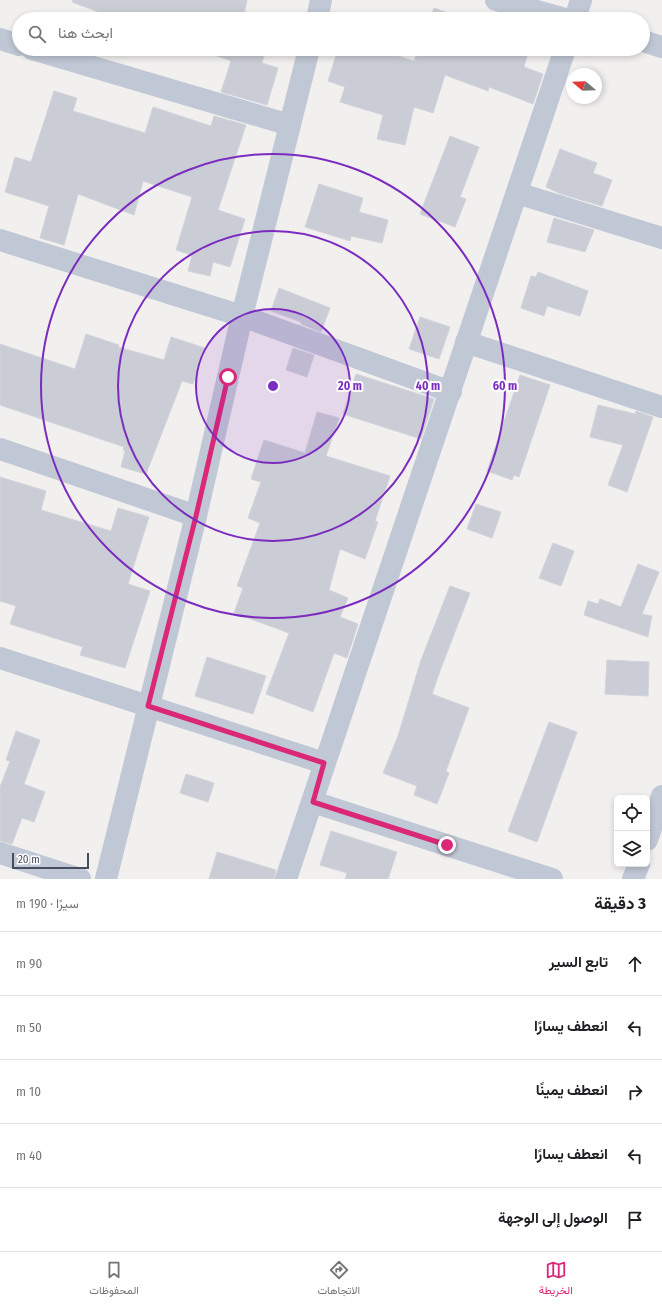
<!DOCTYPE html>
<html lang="ar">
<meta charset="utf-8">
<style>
:root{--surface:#fff;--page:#f2f2f2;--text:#202124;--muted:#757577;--line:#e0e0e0;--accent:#db2777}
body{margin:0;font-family:"Fira Sans Condensed",Vazirmatn,sans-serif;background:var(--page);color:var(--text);direction:rtl}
.controls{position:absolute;right:12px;bottom:12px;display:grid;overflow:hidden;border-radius:6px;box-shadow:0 2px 6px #0003}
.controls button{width:36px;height:36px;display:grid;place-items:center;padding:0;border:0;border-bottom:1px solid var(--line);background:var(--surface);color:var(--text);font:20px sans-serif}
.compass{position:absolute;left:566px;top:68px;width:36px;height:36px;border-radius:50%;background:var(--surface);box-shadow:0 2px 6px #0003;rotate:289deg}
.scale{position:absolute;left:12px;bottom:10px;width:77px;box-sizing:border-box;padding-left:4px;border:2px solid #464e5d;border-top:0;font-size:11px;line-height:14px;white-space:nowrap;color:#464e5d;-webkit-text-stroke:3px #fff;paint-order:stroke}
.stop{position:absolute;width:12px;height:12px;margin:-9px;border:3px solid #db2777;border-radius:50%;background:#fff}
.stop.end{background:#db2777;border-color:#fff;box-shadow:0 1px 4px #0008}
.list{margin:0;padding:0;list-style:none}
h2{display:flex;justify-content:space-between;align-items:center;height:52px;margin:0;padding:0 16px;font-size:17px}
h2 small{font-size:13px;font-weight:400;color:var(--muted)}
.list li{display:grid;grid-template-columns:26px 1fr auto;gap:12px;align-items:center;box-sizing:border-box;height:64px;padding:0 16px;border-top:1px solid var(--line)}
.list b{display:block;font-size:15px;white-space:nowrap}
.list em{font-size:13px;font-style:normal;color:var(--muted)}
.icon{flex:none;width:22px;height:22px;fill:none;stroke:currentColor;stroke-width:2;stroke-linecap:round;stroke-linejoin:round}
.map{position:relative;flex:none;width:662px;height:879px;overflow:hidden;direction:ltr}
.search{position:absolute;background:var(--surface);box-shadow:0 2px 6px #0003;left:12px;right:12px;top:12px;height:44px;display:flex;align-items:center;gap:10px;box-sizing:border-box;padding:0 14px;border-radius:22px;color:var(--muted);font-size:15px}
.sheet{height:372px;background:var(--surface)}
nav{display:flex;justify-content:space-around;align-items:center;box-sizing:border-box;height:56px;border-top:1px solid var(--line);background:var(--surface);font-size:11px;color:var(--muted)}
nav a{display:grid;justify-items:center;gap:2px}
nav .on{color:var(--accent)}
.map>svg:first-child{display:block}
.building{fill:#cacdd5;stroke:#d2d3db}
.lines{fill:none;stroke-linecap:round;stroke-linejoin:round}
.minor{stroke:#c1c8d5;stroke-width:22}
.route{stroke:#db2777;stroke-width:5}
.ring{fill:none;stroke:#7b2cbf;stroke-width:2}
.centre{fill:#7b2cbf;stroke:#fff;stroke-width:2}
.ring-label{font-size:12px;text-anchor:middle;font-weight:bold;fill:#7b2cbf;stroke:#fff;stroke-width:4;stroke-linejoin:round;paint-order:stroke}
</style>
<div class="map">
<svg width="662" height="879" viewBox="0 0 662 879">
<rect width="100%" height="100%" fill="#f2efef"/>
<!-- building -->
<g class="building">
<polygon points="73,0 247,0 244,15 255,19 117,19 72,2"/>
<polygon points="434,8 462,18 462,19 430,19"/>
<polygon points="198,49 266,49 262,63 278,68 267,105 221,92 231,61"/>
<polygon points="338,49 375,49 414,61 419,49 529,49 524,67 543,74 533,104 489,87 488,91 445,75 433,113 414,107 405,145 377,139 383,115 340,102 345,87 328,81"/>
<polygon points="54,91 77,98 73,111 145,133 153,107 211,126 214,116 246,125 218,210 245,219 230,267 213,262 210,276 188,271 192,255 176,250 192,197 143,181 134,215 78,194 64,245 40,238 49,206 5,192 15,157 31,162"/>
<polygon points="450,136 479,147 460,197 466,199 455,227 420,214"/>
<polygon points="560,149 597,163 593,173 612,180 602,206 561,194 546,187"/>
<polygon points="319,184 363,198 359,212 388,220 382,243 351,236 350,241 305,227"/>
<polygon points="554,218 594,230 585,252 547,242"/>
<polygon points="538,272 588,291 580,316 547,306 544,316 521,308 531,276 536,277"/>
<polygon points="279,288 330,308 321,332 301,324 301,322 271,311"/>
<polygon points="420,317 450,327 439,359 409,349"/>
<polygon points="86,334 119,345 118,347 164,360 171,337 205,348 193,384 182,381 146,474 121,467 125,451 123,450 124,447 0,405 0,344 75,369"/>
<polygon points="293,348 314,355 307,377 286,370"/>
<polygon points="356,374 434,399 421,439 343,414"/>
<polygon points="520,375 550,385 519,477 514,475 512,480 487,471"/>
<polygon points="598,405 635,414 636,411 653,417 627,492 608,485 623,445 590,437"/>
<polygon points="317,412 339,418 326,456 390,476 375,521 378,522 365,559 340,549 329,590 348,598 340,617 358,624 347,658 334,653 313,712 266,694 289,633 234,613 243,588 237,586 260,523 248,518 261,482 251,479 264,440 305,453"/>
<polygon points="0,477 46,491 41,510 111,531 118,508 149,517 128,584 150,591 125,668 80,655 83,647 10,624 16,606 0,601"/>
<polygon points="476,504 501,512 492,538 467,529"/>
<polygon points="553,543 574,551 561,586 539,578"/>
<polygon points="638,564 659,572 642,614 652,616 648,637 584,615 588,601 598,604 600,599 621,607"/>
<polygon points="450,586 470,593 440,671 432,694 469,708 446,771 449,773 437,804 414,795 417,786 383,773 398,736 421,660"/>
<polygon points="207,657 266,676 253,714 195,696"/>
<polygon points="607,660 649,662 648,696 605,694"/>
<polygon points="549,722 577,732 537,842 508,831"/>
<polygon points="16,731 40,740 24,784 45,792 34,822 22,818 12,844 0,841 0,787 10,761 6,760"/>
<polygon points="186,774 214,783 208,802 180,793"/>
<polygon points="331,831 397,852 388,879 345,879 347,873 320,865"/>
<polygon points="217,852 276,870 274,879 209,879"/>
</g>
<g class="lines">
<!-- minor -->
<g class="minor">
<polyline points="496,0 566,19"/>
<polyline points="317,19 321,0"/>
<polyline points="575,19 581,0"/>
<polyline points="0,39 19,45"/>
<polyline points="643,41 662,47"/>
<polyline points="32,49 290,125"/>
<polyline points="517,193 662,238"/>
<polyline points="0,240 242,316 451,392"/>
<polyline points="466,342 662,407"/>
<polyline points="0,449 196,516"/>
<polyline points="0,658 324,763"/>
<polyline points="313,802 552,879"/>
<polyline points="647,840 662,796"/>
<polyline points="0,853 80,879"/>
<polyline points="106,879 196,516 242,316 309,49"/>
<polyline points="286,879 565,49"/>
<polyline points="633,879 639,864"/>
</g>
</g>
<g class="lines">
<!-- route -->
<polyline class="route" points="228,377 196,516 148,706 324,763 313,802 447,845"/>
</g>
<!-- distance rings -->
<circle cx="273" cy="386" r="77" fill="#7b2cbf" fill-opacity=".12"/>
<g class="ring">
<circle cx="273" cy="386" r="77"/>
<circle cx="273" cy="386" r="155"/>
<circle cx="273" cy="386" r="232"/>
</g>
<circle cx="273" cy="386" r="6" class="centre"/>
<g class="ring-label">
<text x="350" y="390">20 m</text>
<text x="428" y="390">40 m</text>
<text x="505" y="390">60 m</text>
</g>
</svg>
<div class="controls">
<button><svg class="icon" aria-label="locate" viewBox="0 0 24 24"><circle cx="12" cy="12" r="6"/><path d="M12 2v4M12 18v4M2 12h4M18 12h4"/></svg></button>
<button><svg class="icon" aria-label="layers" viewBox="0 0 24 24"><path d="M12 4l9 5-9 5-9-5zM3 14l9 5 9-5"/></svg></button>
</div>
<svg class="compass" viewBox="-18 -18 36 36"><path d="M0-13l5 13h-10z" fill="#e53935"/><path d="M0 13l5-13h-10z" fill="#757577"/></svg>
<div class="scale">20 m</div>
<div class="stop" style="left:228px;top:377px"></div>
<div class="stop end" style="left:447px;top:845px"></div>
<div class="search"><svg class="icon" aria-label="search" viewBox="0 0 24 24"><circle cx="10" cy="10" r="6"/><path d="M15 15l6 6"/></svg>ابحث هنا</div>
</div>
<section class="sheet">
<h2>3 دقيقة<small>سيرًا · 190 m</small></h2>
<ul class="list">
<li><svg class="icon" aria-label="ahead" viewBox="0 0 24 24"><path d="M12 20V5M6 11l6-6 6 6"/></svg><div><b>تابع السير</b></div><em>90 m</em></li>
<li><svg class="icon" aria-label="left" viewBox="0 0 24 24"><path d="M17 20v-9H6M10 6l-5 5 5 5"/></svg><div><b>انعطف يسارًا</b></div><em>50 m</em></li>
<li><svg class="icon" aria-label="right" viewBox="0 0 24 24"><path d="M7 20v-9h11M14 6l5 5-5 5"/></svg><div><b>انعطف يمينًا</b></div><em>10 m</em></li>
<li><svg class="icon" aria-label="left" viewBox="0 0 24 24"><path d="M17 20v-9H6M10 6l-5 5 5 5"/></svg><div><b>انعطف يسارًا</b></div><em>40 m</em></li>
<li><svg class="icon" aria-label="arrive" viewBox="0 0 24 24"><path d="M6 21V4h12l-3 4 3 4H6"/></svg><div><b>الوصول إلى الوجهة</b></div></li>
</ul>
</section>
<nav>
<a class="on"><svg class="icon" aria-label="map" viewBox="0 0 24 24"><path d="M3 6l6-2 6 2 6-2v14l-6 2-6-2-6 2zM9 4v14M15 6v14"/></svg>الخريطة</a>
<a><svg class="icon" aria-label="directions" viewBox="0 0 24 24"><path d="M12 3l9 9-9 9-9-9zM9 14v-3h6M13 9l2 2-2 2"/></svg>الاتجاهات</a>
<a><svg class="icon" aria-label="saved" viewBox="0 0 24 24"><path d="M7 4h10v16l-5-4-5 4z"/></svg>المحفوظات</a>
</nav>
